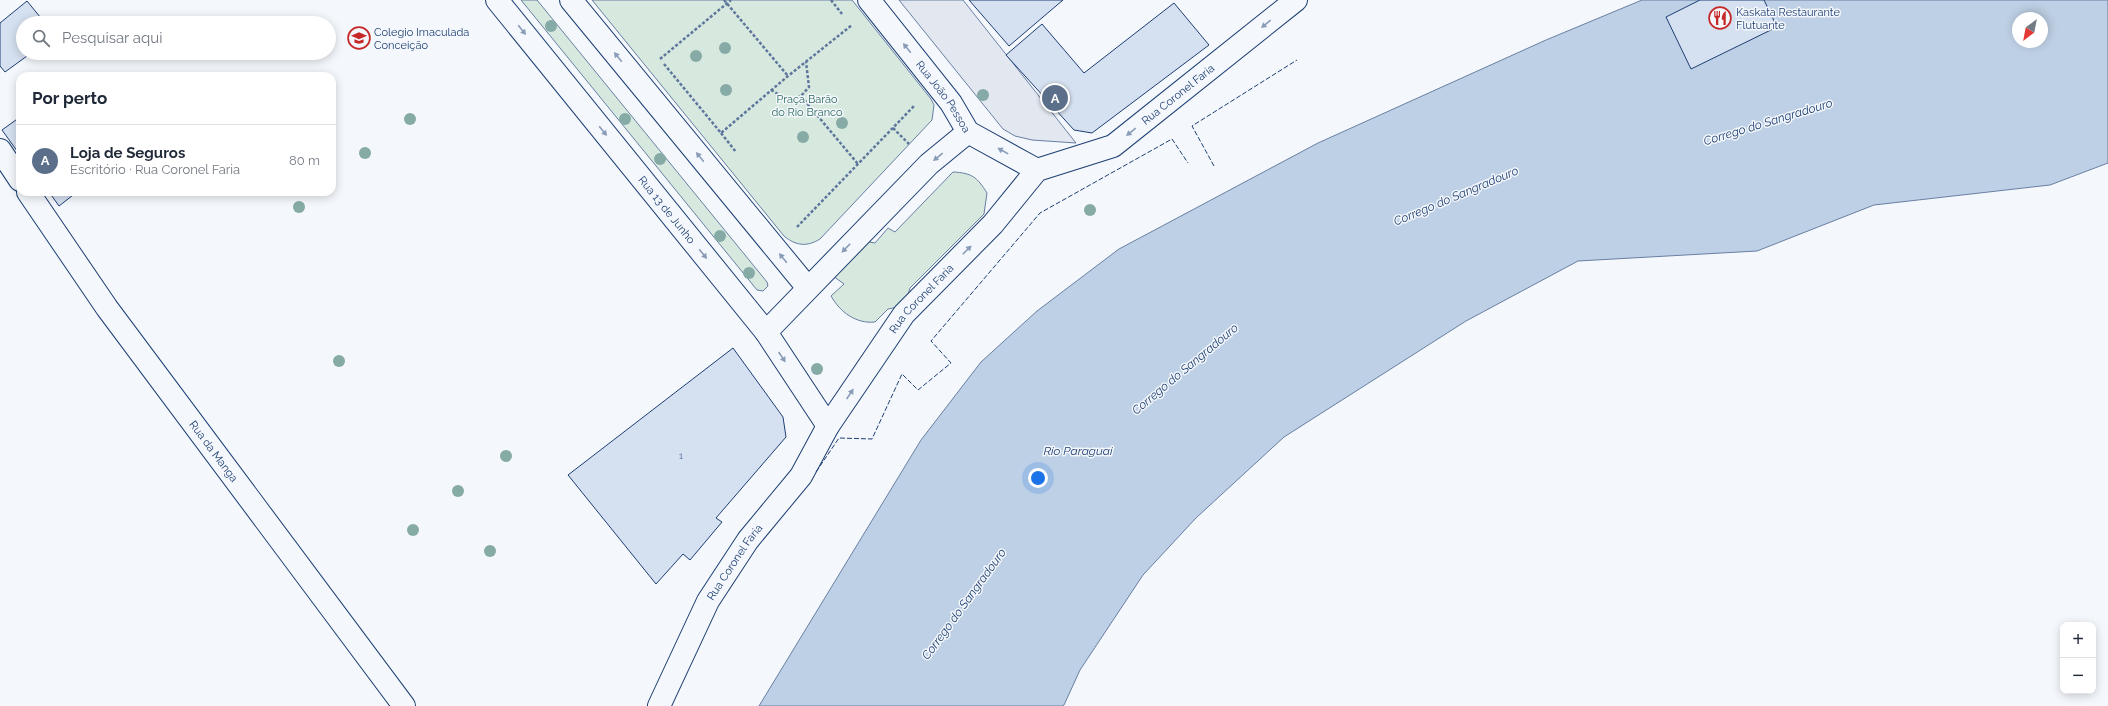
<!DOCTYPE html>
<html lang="pt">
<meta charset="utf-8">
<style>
:root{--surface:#fff;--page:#f6f6f7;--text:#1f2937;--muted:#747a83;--line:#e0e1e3;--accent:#2563eb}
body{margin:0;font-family:Raleway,sans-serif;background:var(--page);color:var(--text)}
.controls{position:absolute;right:12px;bottom:12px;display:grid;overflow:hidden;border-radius:8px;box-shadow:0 2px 10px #0003}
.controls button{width:36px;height:36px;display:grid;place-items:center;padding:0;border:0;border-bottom:1px solid var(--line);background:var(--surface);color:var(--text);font:20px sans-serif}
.compass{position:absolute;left:2012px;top:12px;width:36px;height:36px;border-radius:50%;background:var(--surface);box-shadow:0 2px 10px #0003;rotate:212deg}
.you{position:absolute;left:1038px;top:478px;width:14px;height:14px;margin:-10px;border:3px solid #fff;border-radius:50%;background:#1a73e8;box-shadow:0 0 0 6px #1a73e833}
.badge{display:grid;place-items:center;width:26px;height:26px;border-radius:50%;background:var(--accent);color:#fff;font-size:13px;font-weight:700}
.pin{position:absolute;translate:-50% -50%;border:2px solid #fff;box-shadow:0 1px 4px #0006}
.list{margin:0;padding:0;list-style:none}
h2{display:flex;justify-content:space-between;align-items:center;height:52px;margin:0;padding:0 16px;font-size:17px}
h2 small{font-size:13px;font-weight:400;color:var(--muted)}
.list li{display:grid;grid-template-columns:26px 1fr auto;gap:12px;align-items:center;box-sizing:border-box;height:72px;padding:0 16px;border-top:1px solid var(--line)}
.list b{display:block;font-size:15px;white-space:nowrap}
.list p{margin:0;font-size:13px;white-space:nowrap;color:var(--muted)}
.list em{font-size:13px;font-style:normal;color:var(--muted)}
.icon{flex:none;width:22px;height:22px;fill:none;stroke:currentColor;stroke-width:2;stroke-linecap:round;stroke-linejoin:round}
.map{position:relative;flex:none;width:2108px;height:706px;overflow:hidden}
.search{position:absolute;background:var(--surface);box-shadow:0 2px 10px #0003;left:16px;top:16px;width:320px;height:44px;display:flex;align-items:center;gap:10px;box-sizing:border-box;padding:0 14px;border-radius:22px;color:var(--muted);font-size:15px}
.panel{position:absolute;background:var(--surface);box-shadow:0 2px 10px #0003;left:16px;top:72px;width:320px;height:124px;border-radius:12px}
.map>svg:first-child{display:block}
.green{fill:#d7e8df;stroke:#687fa3}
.parking{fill:#e3e8f0;stroke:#687fa3}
.water{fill:#bed0e5;stroke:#687fa3;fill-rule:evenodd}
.building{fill:#d5e0f0;stroke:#1d3f73}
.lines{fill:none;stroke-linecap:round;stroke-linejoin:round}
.minor-casing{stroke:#1d3f73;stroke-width:24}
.path{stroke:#5e769c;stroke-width:2.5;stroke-dasharray:3 2;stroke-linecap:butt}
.minor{stroke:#f4f7fb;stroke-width:22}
.fence{stroke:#1d3f73;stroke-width:1;stroke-dasharray:5 2;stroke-linecap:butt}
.tree{fill:#86aba6}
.oneway{fill:#889bb7}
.labels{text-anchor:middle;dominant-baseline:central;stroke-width:3;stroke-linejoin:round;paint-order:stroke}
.number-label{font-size:9px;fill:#4b6792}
.poi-label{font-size:11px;fill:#1d3f73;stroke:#f4f7fb;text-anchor:start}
.street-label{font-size:11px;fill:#1d3f73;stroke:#f4f7fb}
.park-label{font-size:11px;fill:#2c6c60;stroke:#f4f7fb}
.water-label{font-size:12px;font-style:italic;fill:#1d3f73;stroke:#f4f7fb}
</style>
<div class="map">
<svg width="2108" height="706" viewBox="0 0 2108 706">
<rect width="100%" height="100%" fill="#f4f7fb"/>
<!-- green -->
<g class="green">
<polygon points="521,0 537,0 767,282 768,286 763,291 757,290"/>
<path d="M592 0H852L931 99 934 105 932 120 820 239C807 247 796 246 784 236Z"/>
<path d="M953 172C972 173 977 177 987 193L984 214 910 288 908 295 898 307 888 309 875 322C856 324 840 312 831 296L844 284 833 276 869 242 875 243 888 228 895 232Z"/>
</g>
<!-- parking -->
<polygon class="parking" points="899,0 963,0 1076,143 1032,140 1015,136 1003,129"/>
<!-- water -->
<path class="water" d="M1642 0H2108V163L2050 185 1874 205 1757 251 1578 261 1466 321 1284 437 1196 518 1143 575 1080 670 1064 705 1062 706H759L921 440 981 362 1037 311 1119 249 1318 143 1546 40ZM2018 18H2042V42H2018Z"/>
<!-- building -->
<g class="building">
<polygon points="969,0 1063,0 1009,46"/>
<polygon points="1700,0 1764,0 1777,27 1691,69 1666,17"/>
<polygon points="27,1 45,23 23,23 23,53 27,56 5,72 0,66 0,23"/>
<polygon points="1174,3 1209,45 1092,133 1074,130 1006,55 1042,24 1084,73"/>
<polygon points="20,117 20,155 2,130"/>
<polygon points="49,192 77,192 59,206"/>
<polygon points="733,348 783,417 786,437 716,518 722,522 690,560 683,554 656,584 568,475"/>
</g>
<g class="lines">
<!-- minor casing -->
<g class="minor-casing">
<g id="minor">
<path id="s1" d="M497 0 766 332 828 426"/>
<polyline points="571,0 808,288"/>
<path id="s2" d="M869 0 951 103 968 132 1037 170"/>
<polyline points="0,150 20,180"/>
<path id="s3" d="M28 192 107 308 404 706"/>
<polyline points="766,332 929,164 968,132"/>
<path id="s4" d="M659 706 708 601 748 540 801 476 828 426 904 314 993 224 1037 170 1113 146 1296 0"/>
</g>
</g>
<!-- path -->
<g class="path">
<polyline points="724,0 788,76"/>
<polyline points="831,0 842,14"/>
<polyline points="660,59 731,0"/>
<polyline points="664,64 721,133 788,76 852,25"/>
<polyline points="771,90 790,101 801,96 809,87 806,62"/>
<polyline points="801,96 858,164"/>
<polyline points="893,128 909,144"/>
<polyline points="721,133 736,152"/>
<polyline points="797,227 915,105"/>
</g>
<!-- minor -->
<use href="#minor" class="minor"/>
<!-- fence -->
<g class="fence">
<polyline points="1214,166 1192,126 1297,60"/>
<polyline points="816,472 839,438 872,439 902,374 918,390 951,363 931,341 1040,213 1172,139 1188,163"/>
</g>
</g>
<!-- trees -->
<g class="tree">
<circle cx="551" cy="26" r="6"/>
<circle cx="725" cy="48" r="6"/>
<circle cx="696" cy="56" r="6"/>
<circle cx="726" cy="90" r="6"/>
<circle cx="983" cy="95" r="6"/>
<circle cx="410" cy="119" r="6"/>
<circle cx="625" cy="119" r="6"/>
<circle cx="842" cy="123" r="6"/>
<circle cx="803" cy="137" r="6"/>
<circle cx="365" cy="153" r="6"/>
<circle cx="660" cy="159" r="6"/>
<circle cx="299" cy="207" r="6"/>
<circle cx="1090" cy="210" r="6"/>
<circle cx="720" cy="236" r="6"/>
<circle cx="749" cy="273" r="6"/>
<circle cx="339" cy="361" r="6"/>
<circle cx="817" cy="369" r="6"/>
<circle cx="506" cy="456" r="6"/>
<circle cx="458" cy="491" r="6"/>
<circle cx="413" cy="530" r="6"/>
<circle cx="490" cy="551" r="6"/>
</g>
<!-- one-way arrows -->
<defs><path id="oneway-solid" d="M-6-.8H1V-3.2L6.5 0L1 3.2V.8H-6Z"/></defs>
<g class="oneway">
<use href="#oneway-solid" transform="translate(1266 24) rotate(141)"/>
<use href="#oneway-solid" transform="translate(522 30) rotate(51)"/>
<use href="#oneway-solid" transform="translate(907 48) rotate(-129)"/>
<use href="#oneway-solid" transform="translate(618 57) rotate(-129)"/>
<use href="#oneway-solid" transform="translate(603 131) rotate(51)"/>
<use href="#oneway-solid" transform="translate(1131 132) rotate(141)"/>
<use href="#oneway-solid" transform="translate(1003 151) rotate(-151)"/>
<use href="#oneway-solid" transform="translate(700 157) rotate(-129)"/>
<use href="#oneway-solid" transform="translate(938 157) rotate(141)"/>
<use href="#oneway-solid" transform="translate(846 248) rotate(134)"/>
<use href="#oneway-solid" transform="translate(967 250) rotate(-45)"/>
<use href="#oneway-solid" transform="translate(703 254) rotate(51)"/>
<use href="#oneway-solid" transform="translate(783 258) rotate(-129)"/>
<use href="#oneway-solid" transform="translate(782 357) rotate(56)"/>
<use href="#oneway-solid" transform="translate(850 394) rotate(-56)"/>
</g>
<!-- icons -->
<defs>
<g id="restaurant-ring" transform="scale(1.15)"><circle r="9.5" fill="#f4f7fb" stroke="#c62828" stroke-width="1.5"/><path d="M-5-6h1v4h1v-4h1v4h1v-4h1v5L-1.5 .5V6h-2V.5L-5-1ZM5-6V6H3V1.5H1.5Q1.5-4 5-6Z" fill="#c62828"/></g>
<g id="school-ring" transform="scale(1.15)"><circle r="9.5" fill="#f4f7fb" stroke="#c62828" stroke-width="1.5"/><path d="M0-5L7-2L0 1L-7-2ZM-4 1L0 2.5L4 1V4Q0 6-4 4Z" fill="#c62828"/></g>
</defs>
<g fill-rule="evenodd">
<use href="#restaurant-ring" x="1720" y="18"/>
<use href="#school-ring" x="359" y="38"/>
</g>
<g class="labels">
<!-- number labels -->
<g class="number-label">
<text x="681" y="456">1</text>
</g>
<!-- poi labels -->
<g class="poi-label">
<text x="1736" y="12">Kaskata Restaurante<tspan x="1736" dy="13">Flutuante</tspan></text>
<text x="374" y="32">Colegio Imaculada<tspan x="374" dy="13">Conceição</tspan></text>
</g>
<!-- street labels -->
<g class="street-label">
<text stroke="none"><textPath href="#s4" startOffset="823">Rua Coronel Faria</textPath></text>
<text stroke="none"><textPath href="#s2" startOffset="122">Rua João Pessoa</textPath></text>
<text stroke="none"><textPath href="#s1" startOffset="270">Rua 13 de Junho</textPath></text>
<text stroke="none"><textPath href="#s4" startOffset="487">Rua Coronel Faria</textPath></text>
<text stroke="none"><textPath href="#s3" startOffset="319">Rua da Manga</textPath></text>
<text stroke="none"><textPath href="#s4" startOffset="163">Rua Coronel Faria</textPath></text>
</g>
<!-- park labels -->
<g class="park-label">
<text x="807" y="99">Praça Barão<tspan x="807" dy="13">do Rio Branco</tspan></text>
</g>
<!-- water labels -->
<g class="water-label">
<text transform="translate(1768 122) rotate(-17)">Corrego do Sangradouro</text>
<text transform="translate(1456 196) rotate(-23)">Corrego do Sangradouro</text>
<text transform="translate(1185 369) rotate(-40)">Corrego do Sangradouro</text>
<text x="1078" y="451">Rio Paraguai</text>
<text transform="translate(964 604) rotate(-54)">Corrego do Sangradouro</text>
</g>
</g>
</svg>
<div class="controls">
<button>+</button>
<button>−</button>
</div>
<svg class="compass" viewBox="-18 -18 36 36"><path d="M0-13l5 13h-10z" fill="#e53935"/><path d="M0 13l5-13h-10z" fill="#747a83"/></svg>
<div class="you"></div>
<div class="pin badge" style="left:1055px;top:98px;background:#5c6f8a">A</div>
<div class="search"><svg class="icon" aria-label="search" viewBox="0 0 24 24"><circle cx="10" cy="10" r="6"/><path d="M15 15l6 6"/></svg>Pesquisar aqui</div>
<section class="panel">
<h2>Por perto<small></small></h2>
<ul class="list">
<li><span class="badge" style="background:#5c6f8a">A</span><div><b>Loja de Seguros</b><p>Escritório · Rua Coronel Faria</p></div><em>80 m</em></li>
</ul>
</section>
</div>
